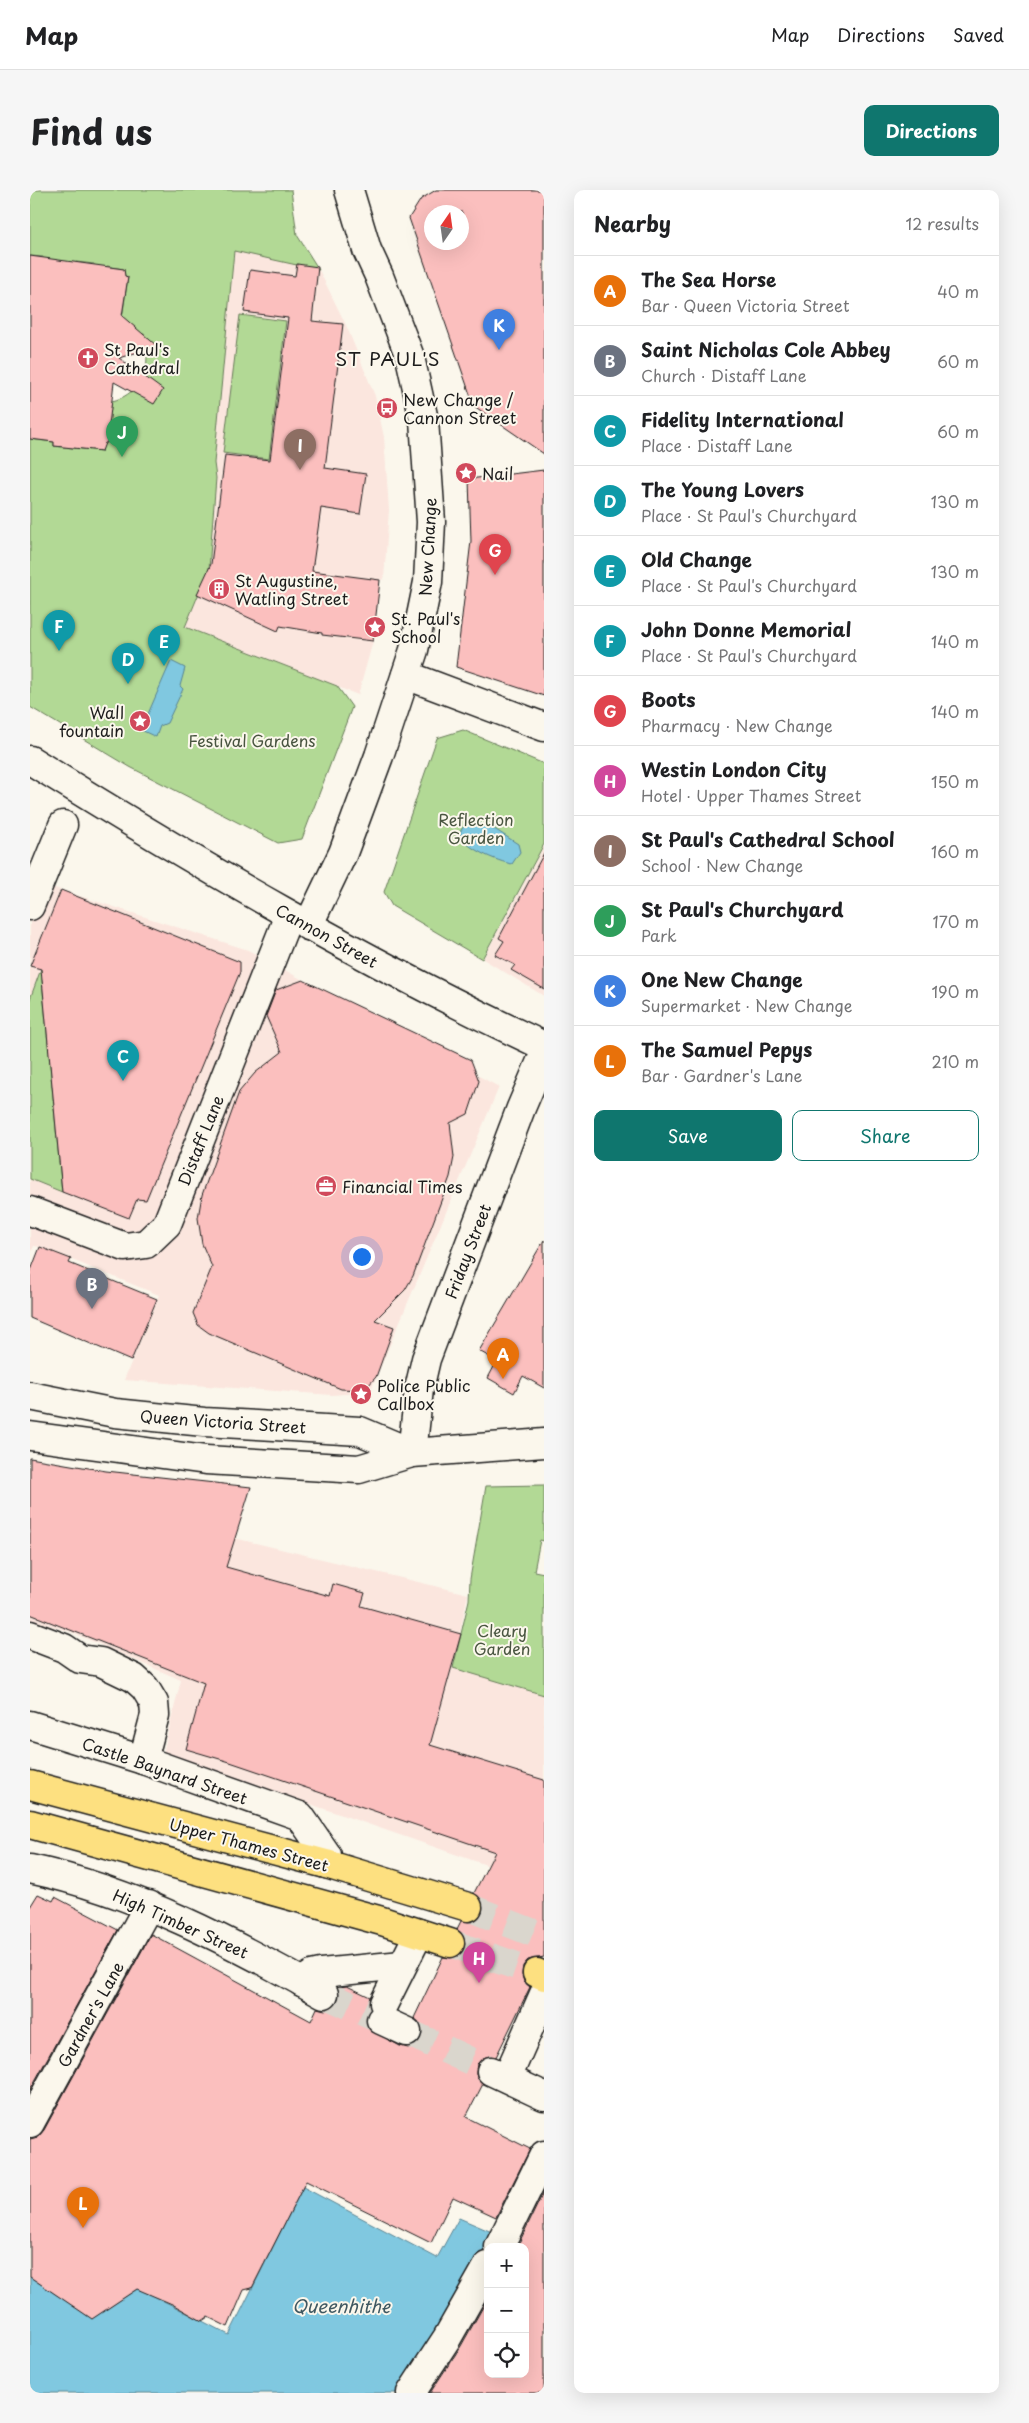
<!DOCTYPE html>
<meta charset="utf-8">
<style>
:root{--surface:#fff;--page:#f6f6f6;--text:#202124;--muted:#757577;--line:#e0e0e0;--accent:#0f766e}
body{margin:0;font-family:"Playpen Sans",sans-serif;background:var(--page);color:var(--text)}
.controls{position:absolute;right:15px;bottom:15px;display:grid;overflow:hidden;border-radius:10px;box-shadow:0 5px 20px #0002}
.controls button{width:45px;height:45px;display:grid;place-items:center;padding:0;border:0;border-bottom:1px solid var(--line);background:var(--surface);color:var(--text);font:25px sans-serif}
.compass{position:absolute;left:394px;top:15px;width:45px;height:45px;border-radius:50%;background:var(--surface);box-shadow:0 5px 20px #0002;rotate:13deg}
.you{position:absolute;left:331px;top:1066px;width:18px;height:18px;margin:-12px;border:4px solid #fff;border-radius:50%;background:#1a73e8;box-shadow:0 0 0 8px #1a73e833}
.badge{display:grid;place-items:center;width:32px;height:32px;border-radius:50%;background:var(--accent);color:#fff;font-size:16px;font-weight:700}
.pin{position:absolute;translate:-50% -41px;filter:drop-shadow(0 1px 2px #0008)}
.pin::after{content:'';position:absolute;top:26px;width:18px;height:15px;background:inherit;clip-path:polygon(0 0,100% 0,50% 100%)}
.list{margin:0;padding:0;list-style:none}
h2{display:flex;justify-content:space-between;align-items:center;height:65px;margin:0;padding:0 20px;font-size:21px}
h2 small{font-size:16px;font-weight:400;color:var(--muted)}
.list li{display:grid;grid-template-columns:32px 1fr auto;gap:15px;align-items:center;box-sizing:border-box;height:70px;padding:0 20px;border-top:1px solid var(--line)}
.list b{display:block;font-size:19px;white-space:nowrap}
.list p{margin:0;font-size:16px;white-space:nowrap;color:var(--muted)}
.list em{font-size:16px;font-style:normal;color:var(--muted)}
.actions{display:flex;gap:10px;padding:15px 20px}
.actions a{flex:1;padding:11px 0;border:1px solid var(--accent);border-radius:10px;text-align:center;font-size:18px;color:var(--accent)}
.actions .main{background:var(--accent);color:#fff}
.icon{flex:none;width:28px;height:28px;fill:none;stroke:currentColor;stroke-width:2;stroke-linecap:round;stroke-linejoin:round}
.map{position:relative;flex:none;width:514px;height:2203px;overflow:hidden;border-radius:10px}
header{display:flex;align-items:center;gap:30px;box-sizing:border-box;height:70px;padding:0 25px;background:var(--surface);border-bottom:1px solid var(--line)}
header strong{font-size:24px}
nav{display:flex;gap:28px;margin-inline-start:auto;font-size:18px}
.intro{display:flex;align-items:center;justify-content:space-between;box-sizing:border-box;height:120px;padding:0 30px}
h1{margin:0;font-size:35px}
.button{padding:12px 22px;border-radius:10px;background:var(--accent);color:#fff;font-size:18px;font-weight:700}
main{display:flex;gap:30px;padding:0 30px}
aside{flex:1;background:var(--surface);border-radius:10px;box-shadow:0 5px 20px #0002}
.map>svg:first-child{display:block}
.built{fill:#fbe6de}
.green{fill:#b2d995;stroke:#677a58}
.water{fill:#80c8e0;stroke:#588392}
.building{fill:#fbbfbe;stroke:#1c1c1c;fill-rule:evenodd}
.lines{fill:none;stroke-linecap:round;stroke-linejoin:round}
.street-tunnel{stroke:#dad6cd;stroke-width:28;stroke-dasharray:28 14;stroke-linecap:butt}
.primary-tunnel{stroke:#dad6cd;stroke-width:28;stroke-dasharray:28 14;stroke-linecap:butt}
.street-casing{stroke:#1c1c1c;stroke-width:31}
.secondary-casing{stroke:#1c1c1c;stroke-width:31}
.primary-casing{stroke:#1c1c1c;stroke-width:31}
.street{stroke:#fbf7ec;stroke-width:28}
.secondary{stroke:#fbf7ec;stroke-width:28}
.primary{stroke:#fde080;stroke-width:28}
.labels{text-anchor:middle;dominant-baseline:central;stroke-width:4;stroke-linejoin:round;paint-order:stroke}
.poi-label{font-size:16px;fill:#1c1c1c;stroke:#fbf7ec;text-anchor:start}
.street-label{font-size:16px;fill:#1c1c1c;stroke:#fbf7ec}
.park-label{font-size:16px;fill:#495540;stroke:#fbf7ec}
.water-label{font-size:18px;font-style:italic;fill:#3f5861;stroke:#fbf7ec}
.quarter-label{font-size:19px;letter-spacing:1px;fill:#1c1c1c;stroke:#fbf7ec}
</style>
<header>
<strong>Map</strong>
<nav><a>Map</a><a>Directions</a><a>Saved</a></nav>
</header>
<div class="intro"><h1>Find us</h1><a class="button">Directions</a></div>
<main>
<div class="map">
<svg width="514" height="2203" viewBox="0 0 514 2203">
<rect width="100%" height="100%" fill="#fbf7ec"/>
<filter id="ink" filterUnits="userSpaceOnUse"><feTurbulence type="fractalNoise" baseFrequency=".02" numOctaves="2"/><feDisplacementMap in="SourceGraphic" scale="10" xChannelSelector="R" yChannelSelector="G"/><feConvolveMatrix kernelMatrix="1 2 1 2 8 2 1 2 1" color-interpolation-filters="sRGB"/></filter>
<g filter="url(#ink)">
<!-- built -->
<g class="built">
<polygon points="204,60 289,80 316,135 345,206 354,247 359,320 354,389 350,390 343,451 328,505 155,437 179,379 186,288 184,273"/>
<polygon points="514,656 514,806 453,769"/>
<polygon points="0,690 218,760 469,897 340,1202 302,1205 94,1190 129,1105 10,1057 4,1056 0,1065"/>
<polygon points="0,1268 76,1281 221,1297 204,1348 438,1404 423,1478 514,1505 514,1695 133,1563 151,1490 41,1442 0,1429"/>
</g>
<!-- green -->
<g class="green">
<path d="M0 0H261L267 45 289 80 204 61 184 273 186 288 179 379 155 437 307 496 322 517 272 649 248 653 100 577 0 517V249L24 252V256L72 261 82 211C105 206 121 183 116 160L119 158 114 144H110L92 128 98 87 95 86 93 79 77 76 76 78 64 77V74L46 72V75L13 71V67L0 66Z"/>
<polygon points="210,125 256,131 239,269 193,263"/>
<polygon points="433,540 514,574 514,654 452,769 362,716 354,702 407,548"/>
<polygon points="11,779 32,1002 0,989 0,809"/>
<polygon points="514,1295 514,1351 510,1350 504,1381 514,1383 514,1505 423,1478 439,1410 440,1389 456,1296"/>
</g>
<!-- water -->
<g class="water">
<polygon points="141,471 155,478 150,496 153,499 137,533 130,536 126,547 111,540"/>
<path d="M438 630H442L466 640 488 654 490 662 482 674C469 672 430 657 430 642Z"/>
<polygon points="273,1997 407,2068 429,2028 471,2046 371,2203 0,2203 0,2087 62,2128 109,2098 199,2145"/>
</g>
<!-- building -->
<g class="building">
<path d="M406 0H514V264L444 216 379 28 391 9ZM402 22H432V52H402Z"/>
<polygon points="0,66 94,79 95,86 98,87 92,126 127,156 89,168 133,200 124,214 84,192 77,253 75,253 72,261 24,256 24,252 0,249"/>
<polygon points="267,74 288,77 282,131 313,134 295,278 336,284 330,324 291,318 282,381 350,390 343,451 292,445 292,443 250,436 248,441 167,404 181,374 195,265 240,270 258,128 214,122 220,80 265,86"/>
<polygon points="514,280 514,506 426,477 441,351 439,289"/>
<polygon points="514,663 514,799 481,780 485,775 465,765 474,751 469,748"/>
<polygon points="31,700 210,772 210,782 116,1010 107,1009 99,1028 32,1002 11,779 0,776"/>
<polygon points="273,790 441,870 449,891 438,924 420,933 424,967 420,987 383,1086 375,1100 345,1130 364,1137 346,1187 336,1198 330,1200 311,1199 179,1143 168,1135 163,1123 182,1077 172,1054 168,1028 172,1005 209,902 225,883 252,862 236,826 246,800"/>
<polygon points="514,1050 514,1198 493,1186 484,1203 458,1188 467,1171 449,1161"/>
<polygon points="10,1057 41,1069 39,1073 127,1109 101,1171 0,1128 0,1083"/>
<polygon points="0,1268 76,1281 221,1297 196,1377 300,1406 303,1394 335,1403 331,1416 431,1444 400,1555 514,1590 514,1767 498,1770 493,1776 492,1785 494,1792 500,1797 466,1867 459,1866 453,1868 447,1874 446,1883 448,1889 453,1894 436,1927 500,1959 466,2027 423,2007 401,2053 276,1991 222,2098 214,2100 198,2137 178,2127 172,2131 142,2114 107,2099 62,2129 0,2087 0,1949 8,1947 14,1940 121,1744 281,1831 287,1818 295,1820 302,1818 307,1812 310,1804 308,1797 317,1796 340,1807 340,1819 335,1831 339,1839 370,1856 378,1858 386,1855 391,1849 393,1841 390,1833 384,1828 413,1767 424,1768 431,1764 435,1758 435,1749 427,1739 431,1731 442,1732 449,1728 453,1722 453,1713 444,1703 465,1662 200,1572 156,1559 174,1493 0,1424"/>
<polygon points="8,1704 23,1711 25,1707 88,1740 0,1900 0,1717"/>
<polygon points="514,2001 514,2203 400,2203 431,2156 458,2108 458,2184 495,2184 495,2057 487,2057"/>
</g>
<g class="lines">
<!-- street-tunnel -->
<g class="street-tunnel">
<polyline points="294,1804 351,1830"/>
<polyline points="377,1842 460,1880"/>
</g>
<!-- primary-tunnel -->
<g class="primary-tunnel">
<polyline points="438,1717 514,1747"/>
<polyline points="420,1753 507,1783"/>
</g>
<!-- street casing -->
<g class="street-casing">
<g id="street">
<polyline points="376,485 514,537"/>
<polyline points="0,716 33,635"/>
<polyline points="0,1021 95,1057 116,1054 137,1034 259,725"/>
<polyline points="0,1445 34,1458 50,1469 71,1472 104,1488 115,1498 124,1513 125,1525 113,1570"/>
<polyline points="0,1535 113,1570 270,1626 297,1665 296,1674"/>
<path d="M0 1679C105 1701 201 1752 294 1804"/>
<polyline points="272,1792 282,1785 291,1783 372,1775"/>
<polyline points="354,1813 389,1743"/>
<polyline points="351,1830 377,1842"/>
<polyline points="461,1881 514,1906"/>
<polyline points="477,1888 514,1804"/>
<polyline points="0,1933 119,1715"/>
<polyline points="469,2057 514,1965"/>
<polyline points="381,2203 417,2148 458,2076"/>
</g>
</g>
<!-- secondary casing -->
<g class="secondary-casing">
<g id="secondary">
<path d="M0 570C167 674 336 773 514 856"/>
<polyline points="278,736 313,663 349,566 384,460 398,392 401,332 394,230 380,167 349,86 337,60 319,0"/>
<polyline points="0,1206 85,1223 174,1232 330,1241 382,1263"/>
<polyline points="0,1246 176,1270 329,1279 382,1263 514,1253"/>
<polyline points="382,1263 389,1199 396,1169 491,918 514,864"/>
</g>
</g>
<!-- primary casing -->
<g class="primary-casing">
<g id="primary">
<polyline points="0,1595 296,1674 438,1717"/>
<polyline points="0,1634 352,1731 420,1753"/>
<polyline points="507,1783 514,1786"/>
</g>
</g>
<!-- street -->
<use href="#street" class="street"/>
<!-- secondary -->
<use href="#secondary" class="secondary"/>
<!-- primary -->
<use href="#primary" class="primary"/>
</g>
</g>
<!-- icons -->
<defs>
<g id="church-disc" transform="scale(1.125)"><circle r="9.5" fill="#d1495b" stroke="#fbf7ec"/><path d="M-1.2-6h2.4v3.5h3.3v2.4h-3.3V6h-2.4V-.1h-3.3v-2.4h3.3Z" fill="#fff"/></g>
<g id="bus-disc" transform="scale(1.125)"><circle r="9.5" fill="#d1495b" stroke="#fbf7ec"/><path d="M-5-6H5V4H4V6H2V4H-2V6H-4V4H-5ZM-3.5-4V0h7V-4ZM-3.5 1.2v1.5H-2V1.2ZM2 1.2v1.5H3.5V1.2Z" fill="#fff"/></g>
<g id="sight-disc" transform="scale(1.125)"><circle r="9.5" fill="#d1495b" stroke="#fbf7ec"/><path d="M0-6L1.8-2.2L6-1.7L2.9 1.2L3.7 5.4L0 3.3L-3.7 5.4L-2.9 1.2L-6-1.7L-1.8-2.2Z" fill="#fff"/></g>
<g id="building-disc" transform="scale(1.125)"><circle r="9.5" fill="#d1495b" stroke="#fbf7ec"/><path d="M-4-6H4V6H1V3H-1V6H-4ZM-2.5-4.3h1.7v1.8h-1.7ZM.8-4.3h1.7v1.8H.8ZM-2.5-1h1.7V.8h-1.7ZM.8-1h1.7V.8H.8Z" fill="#fff"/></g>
<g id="office-disc" transform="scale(1.125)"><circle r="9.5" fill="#d1495b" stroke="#fbf7ec"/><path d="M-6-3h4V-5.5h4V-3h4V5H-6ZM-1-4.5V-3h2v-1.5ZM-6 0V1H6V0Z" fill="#fff"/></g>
</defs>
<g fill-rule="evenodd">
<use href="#church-disc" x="58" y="168"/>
<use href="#bus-disc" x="357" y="218"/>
<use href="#sight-disc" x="436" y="283"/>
<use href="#building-disc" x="189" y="399"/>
<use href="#sight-disc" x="345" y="437"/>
<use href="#sight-disc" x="110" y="531"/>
<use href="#office-disc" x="296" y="996"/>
<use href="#sight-disc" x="331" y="1204"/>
</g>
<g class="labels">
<!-- poi labels -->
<g class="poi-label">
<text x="74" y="159">St Paul's<tspan x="74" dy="18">Cathedral</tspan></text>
<text x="373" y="209">New Change /<tspan x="373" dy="18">Cannon Street</tspan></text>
<text x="452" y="283">Nail</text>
<text x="205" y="390">St Augustine,<tspan x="205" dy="18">Watling Street</tspan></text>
<text x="361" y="428">St. Paul's<tspan x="361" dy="18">School</tspan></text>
<text x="94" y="522" text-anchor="end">Wall<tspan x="94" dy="18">fountain</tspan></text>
<text x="312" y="996">Financial Times</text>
<text x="347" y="1195">Police Public<tspan x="347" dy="18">Callbox</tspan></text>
</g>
<!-- street labels -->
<g class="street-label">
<text transform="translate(397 357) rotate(-87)">New Change</text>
<text transform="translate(297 745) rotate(29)">Cannon Street</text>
<text transform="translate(170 950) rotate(-68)">Distaff Lane</text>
<text transform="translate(437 1061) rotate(-69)">Friday Street</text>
<text transform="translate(193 1231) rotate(4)">Queen Victoria Street</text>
<text transform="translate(135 1580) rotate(19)">Castle Baynard Street</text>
<text transform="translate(219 1654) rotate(15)">Upper Thames Street</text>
<text transform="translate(151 1733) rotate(24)">High Timber Street</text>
<text transform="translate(60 1824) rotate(-61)">Gardner's Lane</text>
</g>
<!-- park labels -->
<g class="park-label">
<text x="222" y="550">Festival Gardens</text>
<text x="446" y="629">Reflection<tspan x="446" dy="18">Garden</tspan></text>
<text x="472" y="1440">Cleary<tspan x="472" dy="18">Garden</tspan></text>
</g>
<!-- water labels -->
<g class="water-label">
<text x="311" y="2115">Queenhithe</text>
</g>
<!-- quarter labels -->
<g class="quarter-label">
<text x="358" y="168">ST PAUL'S</text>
</g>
</g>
</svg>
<div class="controls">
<button>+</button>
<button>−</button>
<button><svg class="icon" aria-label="locate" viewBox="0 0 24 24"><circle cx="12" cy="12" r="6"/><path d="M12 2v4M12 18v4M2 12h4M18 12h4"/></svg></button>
</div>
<svg class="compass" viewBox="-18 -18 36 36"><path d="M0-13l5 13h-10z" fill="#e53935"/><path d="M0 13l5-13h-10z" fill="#757577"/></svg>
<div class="you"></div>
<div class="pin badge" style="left:473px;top:1189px;background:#e8710a">A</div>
<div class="pin badge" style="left:62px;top:1119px;background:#6b7280">B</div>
<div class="pin badge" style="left:93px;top:891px;background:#0f9aa8">C</div>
<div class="pin badge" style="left:98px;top:494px;background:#0f9aa8">D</div>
<div class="pin badge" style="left:134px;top:476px;background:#0f9aa8">E</div>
<div class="pin badge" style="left:29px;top:461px;background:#0f9aa8">F</div>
<div class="pin badge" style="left:465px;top:385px;background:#e0444e">G</div>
<div class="pin badge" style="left:449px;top:1793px;background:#d1479c">H</div>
<div class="pin badge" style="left:270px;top:280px;background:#8d6e63">I</div>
<div class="pin badge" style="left:92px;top:267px;background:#2e9e5b">J</div>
<div class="pin badge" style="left:469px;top:160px;background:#3f7fe0">K</div>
<div class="pin badge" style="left:53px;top:2038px;background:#e8710a">L</div>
</div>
<aside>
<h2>Nearby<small>12 results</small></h2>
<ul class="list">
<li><span class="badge" style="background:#e8710a">A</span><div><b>The Sea Horse</b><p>Bar · Queen Victoria Street</p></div><em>40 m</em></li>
<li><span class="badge" style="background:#6b7280">B</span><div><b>Saint Nicholas Cole Abbey</b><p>Church · Distaff Lane</p></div><em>60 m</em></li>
<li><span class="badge" style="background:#0f9aa8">C</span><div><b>Fidelity International</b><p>Place · Distaff Lane</p></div><em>60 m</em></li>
<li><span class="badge" style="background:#0f9aa8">D</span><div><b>The Young Lovers</b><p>Place · St Paul's Churchyard</p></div><em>130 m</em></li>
<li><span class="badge" style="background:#0f9aa8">E</span><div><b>Old Change</b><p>Place · St Paul's Churchyard</p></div><em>130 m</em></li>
<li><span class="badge" style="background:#0f9aa8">F</span><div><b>John Donne Memorial</b><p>Place · St Paul's Churchyard</p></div><em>140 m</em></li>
<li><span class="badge" style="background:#e0444e">G</span><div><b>Boots</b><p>Pharmacy · New Change</p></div><em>140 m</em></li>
<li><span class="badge" style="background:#d1479c">H</span><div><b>Westin London City</b><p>Hotel · Upper Thames Street</p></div><em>150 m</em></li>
<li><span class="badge" style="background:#8d6e63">I</span><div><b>St Paul's Cathedral School</b><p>School · New Change</p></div><em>160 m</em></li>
<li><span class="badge" style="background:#2e9e5b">J</span><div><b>St Paul's Churchyard</b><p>Park</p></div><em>170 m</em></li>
<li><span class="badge" style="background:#3f7fe0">K</span><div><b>One New Change</b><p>Supermarket · New Change</p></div><em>190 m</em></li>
<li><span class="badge" style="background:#e8710a">L</span><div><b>The Samuel Pepys</b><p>Bar · Gardner's Lane</p></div><em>210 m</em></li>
</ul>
<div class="actions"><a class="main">Save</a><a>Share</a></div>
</aside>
</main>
